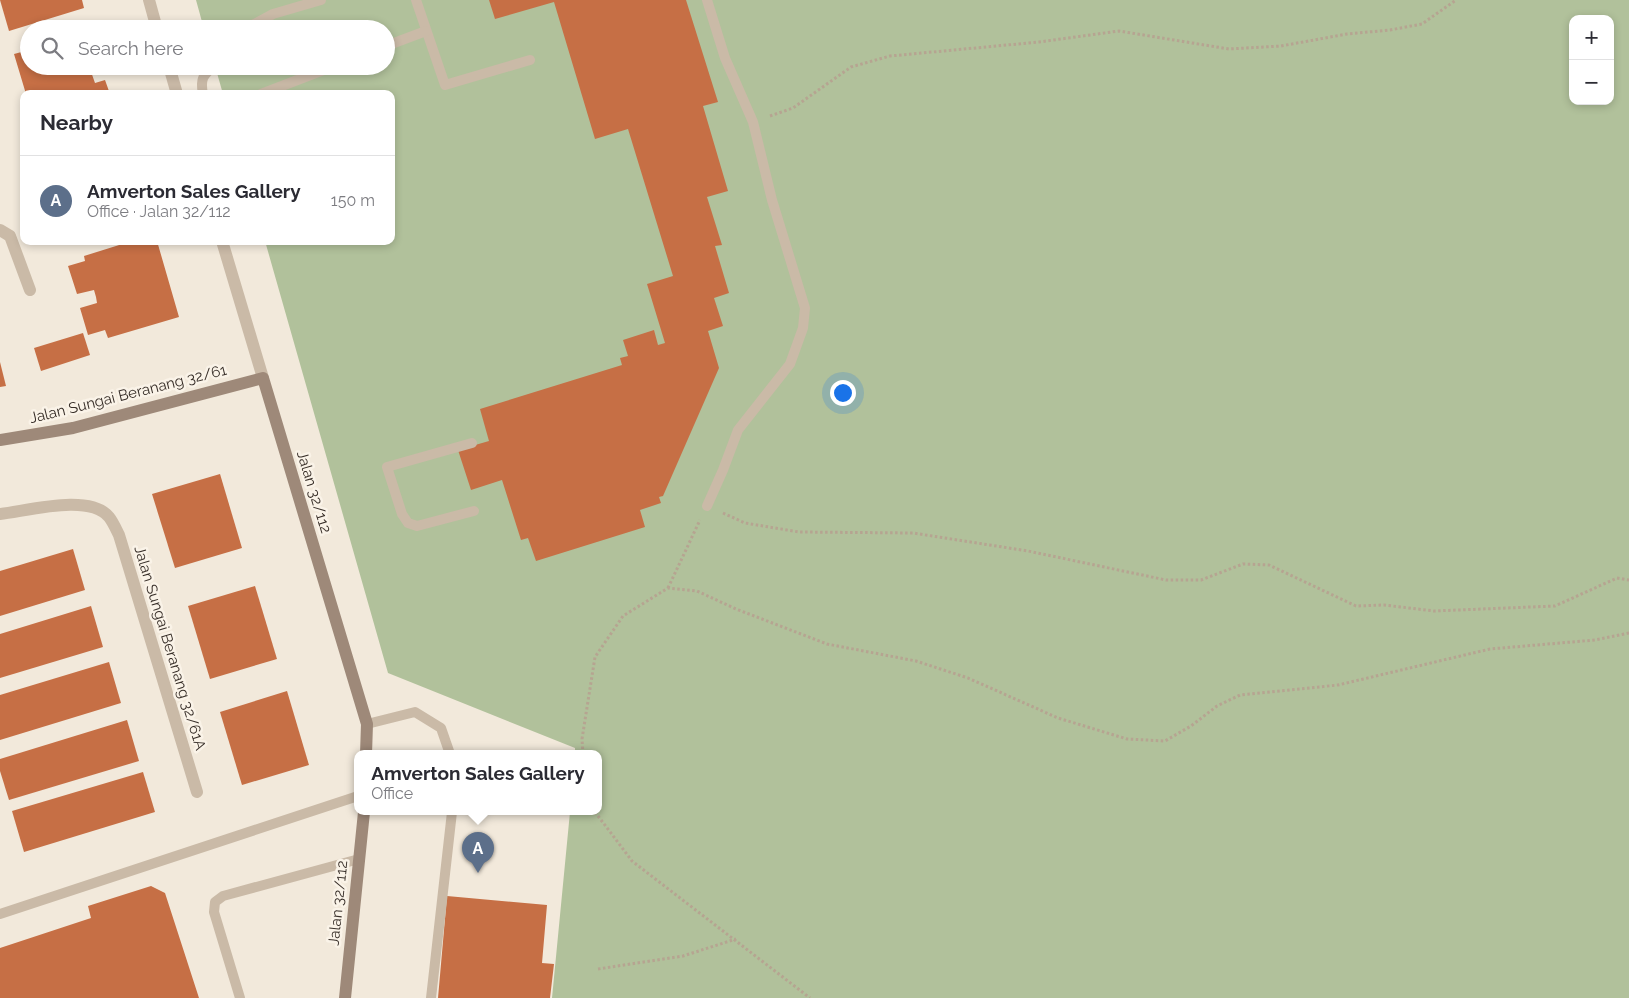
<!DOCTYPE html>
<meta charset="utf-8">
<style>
:root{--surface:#fff;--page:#f2f2f3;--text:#2b2b33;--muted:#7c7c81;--line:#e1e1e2;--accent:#1d5058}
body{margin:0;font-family:Raleway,sans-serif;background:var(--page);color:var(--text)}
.controls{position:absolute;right:15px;top:15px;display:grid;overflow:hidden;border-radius:10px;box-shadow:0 2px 8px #0003}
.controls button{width:45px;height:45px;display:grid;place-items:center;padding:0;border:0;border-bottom:1px solid var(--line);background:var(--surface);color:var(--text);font:25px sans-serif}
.you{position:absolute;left:842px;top:392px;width:18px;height:18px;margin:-12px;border:4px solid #fff;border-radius:50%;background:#1a73e8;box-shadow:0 0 0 8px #1a73e833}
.badge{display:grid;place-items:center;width:32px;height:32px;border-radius:50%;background:var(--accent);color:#fff;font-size:16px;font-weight:700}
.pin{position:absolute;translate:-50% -41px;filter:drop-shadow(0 1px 2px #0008)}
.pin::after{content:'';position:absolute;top:26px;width:18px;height:15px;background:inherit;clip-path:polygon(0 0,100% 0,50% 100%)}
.popup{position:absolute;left:354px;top:750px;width:248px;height:65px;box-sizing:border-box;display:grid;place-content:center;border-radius:10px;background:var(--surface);filter:drop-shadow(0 1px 4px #0005);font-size:16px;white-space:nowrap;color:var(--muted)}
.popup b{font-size:19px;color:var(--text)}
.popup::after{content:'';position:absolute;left:50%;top:100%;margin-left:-10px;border:10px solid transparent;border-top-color:var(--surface)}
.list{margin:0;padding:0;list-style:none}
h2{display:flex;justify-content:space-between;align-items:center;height:65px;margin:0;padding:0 20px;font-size:21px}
h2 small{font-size:16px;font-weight:400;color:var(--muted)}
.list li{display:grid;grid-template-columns:32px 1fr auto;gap:15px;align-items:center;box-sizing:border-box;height:90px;padding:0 20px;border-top:1px solid var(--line)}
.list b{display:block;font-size:19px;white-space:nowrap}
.list p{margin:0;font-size:16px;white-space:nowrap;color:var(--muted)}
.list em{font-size:16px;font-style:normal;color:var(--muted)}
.icon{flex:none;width:28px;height:28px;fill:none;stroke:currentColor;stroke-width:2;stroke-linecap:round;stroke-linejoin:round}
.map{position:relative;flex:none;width:1629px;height:998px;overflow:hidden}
.search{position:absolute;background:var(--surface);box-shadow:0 2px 8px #0003;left:20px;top:20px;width:375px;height:55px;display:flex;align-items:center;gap:12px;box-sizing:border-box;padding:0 18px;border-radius:28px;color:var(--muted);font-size:19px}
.panel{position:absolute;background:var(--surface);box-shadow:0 2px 8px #0003;left:20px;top:90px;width:375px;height:155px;border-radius:10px}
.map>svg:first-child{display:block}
.green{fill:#b1c19b;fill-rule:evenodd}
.building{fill:#c66f45}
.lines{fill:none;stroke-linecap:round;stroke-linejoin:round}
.path{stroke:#b6a491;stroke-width:3;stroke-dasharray:2.5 2.5;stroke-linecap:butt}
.lane{stroke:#cabaa7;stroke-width:10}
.street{stroke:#cabaa7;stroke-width:12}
.secondary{stroke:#9e8979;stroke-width:12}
.labels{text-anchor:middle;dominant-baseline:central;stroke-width:5;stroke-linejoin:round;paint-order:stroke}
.street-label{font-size:15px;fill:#372e28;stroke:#faf3e8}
</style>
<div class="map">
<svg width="1629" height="998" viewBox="0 0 1629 998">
<rect width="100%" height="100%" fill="#f2e9db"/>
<!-- green -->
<path class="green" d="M196 0H1629V998H552L570 812H598V754H575V748L388 673 265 241H391V94H223L215 66H386V29H204ZM1573 19H1610V101H1573Z"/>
<!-- building -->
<g class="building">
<polygon points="0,0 82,0 84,8 9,31"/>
<polygon points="489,0 686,0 718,102 703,106 728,191 707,197 722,245 715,246 729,293 714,298 723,326 708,331 719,368 663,496 659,497 661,503 640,510 645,527 536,561 528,538 521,540 502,480 471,490 458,450 489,441 480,409 622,365 620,358 628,356 623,340 654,330 658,345 665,343 647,284 673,276 628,129 595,139 554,2 495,19"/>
<polygon points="29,50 29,66 89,66 95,83 105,80 110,94 26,94 14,54"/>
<polygon points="132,241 157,241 179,317 108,338 105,330 88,335 80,308 97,303 96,297 94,290 77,294 68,266 85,261 84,256"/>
<polygon points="83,333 90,355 41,371 34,348"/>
<polygon points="0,362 6,386 0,387"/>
<polygon points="220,474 242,548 175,568 152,494"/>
<polygon points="73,549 85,590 0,616 0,571"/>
<polygon points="255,586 277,659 210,679 188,606"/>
<polygon points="91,606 103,647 0,678 0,634"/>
<polygon points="109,662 121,703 0,740 0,695"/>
<polygon points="287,691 309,765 242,785 220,712"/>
<polygon points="127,720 139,761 9,800 0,771 0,759"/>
<polygon points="143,772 155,812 24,852 12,811"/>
<polygon points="151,886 165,893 199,998 0,998 0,948 91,918 88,906"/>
<polygon points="447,896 547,905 542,963 554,964 550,998 438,998"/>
</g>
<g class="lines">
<!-- path -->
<g class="path">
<polyline points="770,116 793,108 851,67 890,56 1039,42 1119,31 1229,49 1281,46 1347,34 1390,30 1422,24 1456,0"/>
<polyline points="723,513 745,523 799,532 913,533 1028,551 1166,580 1201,580 1243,564 1269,565 1356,606 1384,605 1434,611 1555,606 1617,578 1629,580"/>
<polyline points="668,588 700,520"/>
<polyline points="583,754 582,739 595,657 623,616 668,588 697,591 736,609 827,644 916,661 968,678 1058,718 1127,739 1165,741 1191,726 1217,706 1240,695 1338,685 1490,649 1595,640 1629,633"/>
<polyline points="595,812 632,861 810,998"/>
<polyline points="598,969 683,956 736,939"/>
</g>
<!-- lane -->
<g class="lane">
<polyline points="416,0 445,85 530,60"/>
<polyline points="245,29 273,14 321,0"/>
<polyline points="386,46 426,31"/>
<path d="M203 94C200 79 203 74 215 66"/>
<polyline points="261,94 334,66"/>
<polyline points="472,443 387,467 402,514 408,523 417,526 474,511"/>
<polyline points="707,506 723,470 738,430 790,364 803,328 805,308 772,200 753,122 725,58 707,0"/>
<polyline points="367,724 415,712 441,728 450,754"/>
<polyline points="0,914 358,796"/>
<polyline points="240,998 214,912 215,902 223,896 359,859"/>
<polyline points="431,998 452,812"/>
</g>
<!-- street -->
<g class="street">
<polyline points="149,0 157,29"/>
<polyline points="169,66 177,94"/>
<polyline points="0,230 10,236 30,290"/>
<polyline points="222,241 263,378"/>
<path d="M0 514C27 511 90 493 109 517 113 522 116 529 119 535L197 792"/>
</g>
<!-- secondary -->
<g class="secondary">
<polyline points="0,440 73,428 263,378 367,724 366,754"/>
<polyline points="345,998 364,812"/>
</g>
</g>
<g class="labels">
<!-- street labels -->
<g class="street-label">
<text transform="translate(128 394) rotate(-14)">Jalan Sungai Beranang 32/61</text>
<text transform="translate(314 492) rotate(73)">Jalan 32/112</text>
<text transform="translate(170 648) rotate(73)">Jalan Sungai Beranang 32/61A</text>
<text transform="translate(338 903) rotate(-84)">Jalan 32/112</text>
</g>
</g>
</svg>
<div class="controls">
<button>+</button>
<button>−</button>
</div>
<div class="you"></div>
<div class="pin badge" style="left:478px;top:873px;background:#5c6f8a">A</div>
<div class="popup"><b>Amverton Sales Gallery</b>Office</div>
<div class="search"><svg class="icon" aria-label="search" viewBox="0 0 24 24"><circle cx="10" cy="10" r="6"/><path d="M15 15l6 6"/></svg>Search here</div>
<section class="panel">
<h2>Nearby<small></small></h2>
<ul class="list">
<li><span class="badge" style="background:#5c6f8a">A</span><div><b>Amverton Sales Gallery</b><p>Office · Jalan 32/112</p></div><em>150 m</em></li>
</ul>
</section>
</div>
